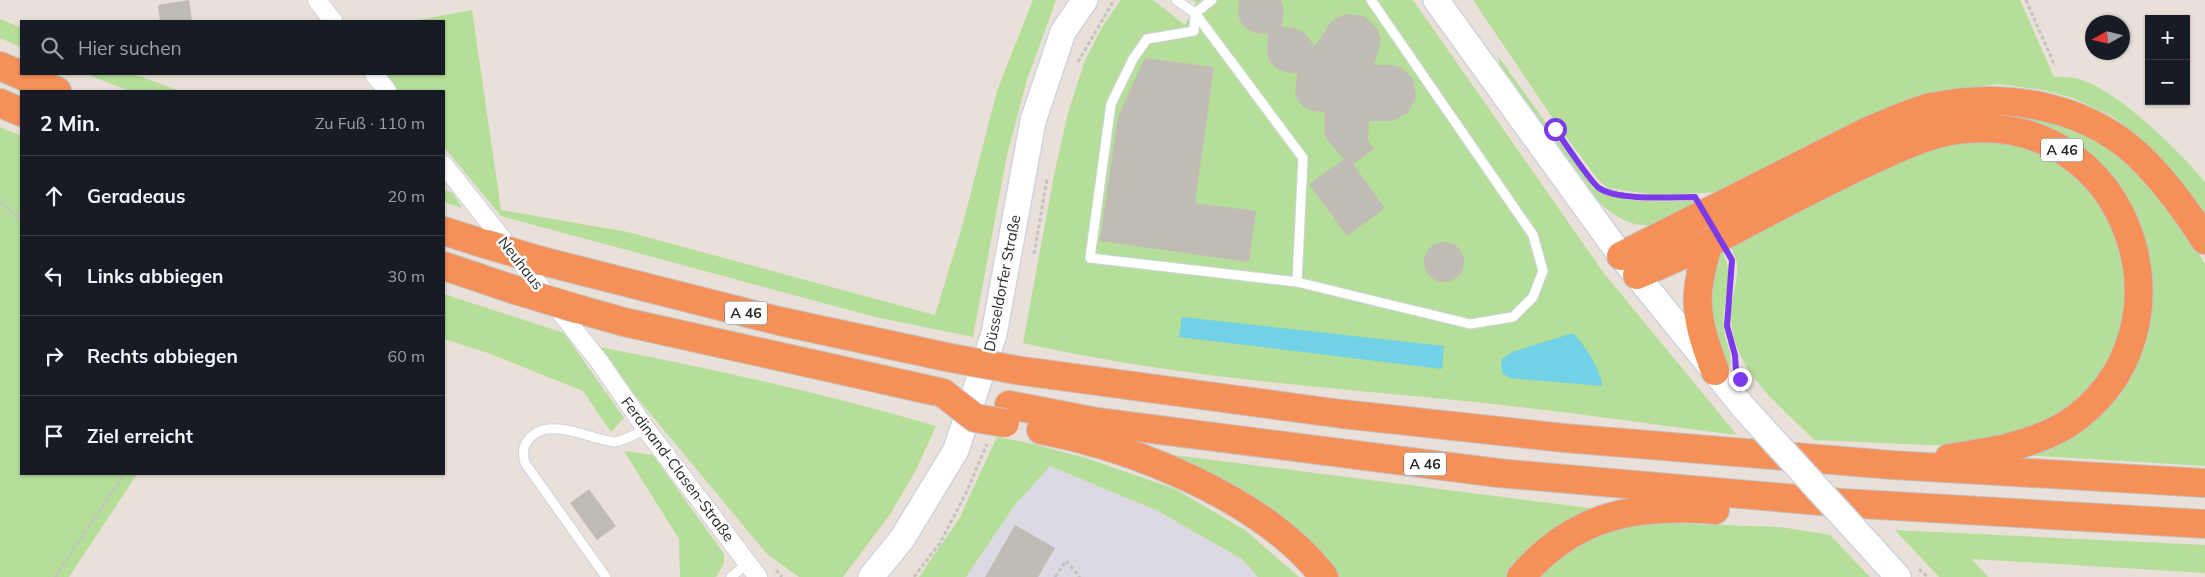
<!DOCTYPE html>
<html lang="de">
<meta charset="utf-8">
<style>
:root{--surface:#171b24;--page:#242831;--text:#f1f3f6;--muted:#9ea1a6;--line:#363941}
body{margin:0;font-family:Mulish,sans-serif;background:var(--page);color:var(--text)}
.controls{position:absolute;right:15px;top:15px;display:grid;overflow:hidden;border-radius:0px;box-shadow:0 1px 4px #0004}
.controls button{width:45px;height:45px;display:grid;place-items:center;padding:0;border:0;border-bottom:1px solid var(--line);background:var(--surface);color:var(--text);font:25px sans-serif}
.compass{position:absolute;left:2085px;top:15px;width:45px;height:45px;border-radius:50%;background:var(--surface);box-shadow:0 1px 4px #0004;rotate:262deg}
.stop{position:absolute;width:15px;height:15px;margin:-11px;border:4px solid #7c3aed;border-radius:50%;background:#fff}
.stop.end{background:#7c3aed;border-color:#fff;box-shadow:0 1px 5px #0008}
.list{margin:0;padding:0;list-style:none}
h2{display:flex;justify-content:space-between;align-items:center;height:65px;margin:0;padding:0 20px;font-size:21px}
h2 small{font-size:16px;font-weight:400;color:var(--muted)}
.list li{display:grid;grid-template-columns:32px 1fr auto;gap:15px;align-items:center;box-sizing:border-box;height:80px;padding:0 20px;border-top:1px solid var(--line)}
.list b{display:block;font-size:19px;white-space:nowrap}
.list em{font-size:16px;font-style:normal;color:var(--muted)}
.icon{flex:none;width:28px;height:28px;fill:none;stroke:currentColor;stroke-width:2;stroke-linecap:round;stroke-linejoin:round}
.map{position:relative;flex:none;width:2205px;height:577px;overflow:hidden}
.search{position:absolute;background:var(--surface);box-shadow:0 1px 4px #0004;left:20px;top:20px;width:425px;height:55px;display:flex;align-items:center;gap:12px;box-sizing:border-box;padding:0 18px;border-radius:0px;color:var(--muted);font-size:19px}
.panel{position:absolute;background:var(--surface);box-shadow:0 1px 4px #0004;left:20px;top:90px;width:425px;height:385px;border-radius:0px}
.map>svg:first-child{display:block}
.industrial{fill:#dbdae2}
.green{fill:#b5de98}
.water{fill:#70d1e7}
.building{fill:#c1bbb6}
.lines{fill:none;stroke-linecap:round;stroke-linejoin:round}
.lane-casing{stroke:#cfd3e0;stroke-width:11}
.street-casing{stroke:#cfd3e0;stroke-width:20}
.secondary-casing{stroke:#cfd3e0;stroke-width:28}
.highway-casing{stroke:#c3c3c3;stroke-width:30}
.path{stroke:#c3c3c3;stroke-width:3;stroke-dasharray:4 2.5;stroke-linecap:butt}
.lane{stroke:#fff;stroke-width:9}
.street{stroke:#fff;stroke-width:18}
.secondary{stroke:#fff;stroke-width:25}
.highway{stroke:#f59058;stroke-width:28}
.secondary-bridge-casing{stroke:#cfd3e0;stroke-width:28;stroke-linecap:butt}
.highway-bridge-casing{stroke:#c3c3c3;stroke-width:30;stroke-linecap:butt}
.secondary-bridge{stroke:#fff;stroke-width:25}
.highway-bridge{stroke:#f59058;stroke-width:28}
.route{stroke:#7c3aed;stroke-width:6}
.labels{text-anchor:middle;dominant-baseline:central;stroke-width:5;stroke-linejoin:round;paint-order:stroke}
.shield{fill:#fff;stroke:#686868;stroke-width:1}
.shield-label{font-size:14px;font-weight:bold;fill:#272727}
.street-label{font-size:15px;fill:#272727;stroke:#fff}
</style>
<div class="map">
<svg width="2205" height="577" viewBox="0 0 2205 577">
<rect width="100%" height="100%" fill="#e9e1d9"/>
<!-- industrial -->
<polygon class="industrial" points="1050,466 1158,511 1242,559 1258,577 966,577 1014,506"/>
<!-- green -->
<g class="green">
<polygon points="1033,0 1056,0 1027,80 1007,155 973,337 875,317 501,216 444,147 444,91 399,91 384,74 444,74 444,21 413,21 472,10 501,210 628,232 935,315 962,227 997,91"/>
<path d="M1121 0H1153L1185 25 1196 3 1193 0H1413L1603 272 1737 435C1650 424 1563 411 1475 402 1323 387 1172 377 1023 343L1054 175 1068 113 1084 63 1102 27Z"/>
<path d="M1473 0H2020L2054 77C2061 77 2068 77 2074 78 2113 85 2180 151 2205 182V215L2170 171 2140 138 2112 116 2073 98 2043 90 1998 84 1941 92 1725 192 1654 195 1608 188 1599 181 1558 126Z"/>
<polygon points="0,19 21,28 21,47 0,38"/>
<path d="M1498 56 1593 188C1623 206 1661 200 1695 201L1699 213C1653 227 1636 236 1596 200L1501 71Z"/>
<polygon points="86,74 133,74 180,91 129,91"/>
<polygon points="1985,109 2062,120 2124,153 2188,234 2205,264 2205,466 2023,455 2141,347 2104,175 1979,124 1719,228 1713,216 1927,119"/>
<polygon points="0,127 21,136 21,474 137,474 69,577 0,577"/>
<path d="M1967 139 2034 148 2086 179 2131 265 2119 349 2092 393 2049 427 1950 446 1814 440C1780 405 1732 370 1731 317 1730 300 1739 280 1737 264 1736 258 1732 251 1731 246L1889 165Z"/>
<polygon points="444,190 453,193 462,208 444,202"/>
<path d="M1722 251C1736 274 1721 303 1724 329 1725 341 1733 354 1730 367L1717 344 1707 282 1711 265Z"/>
<polygon points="444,294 564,333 624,418 611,432 583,391 488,353 444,339"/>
<path d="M594 346C709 368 824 393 936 426L916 470 891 513 843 577H799L767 554Z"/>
<polygon points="997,437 1029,443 1086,458 1175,489 1245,530 1299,577 1258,577 1242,559 1158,511 1050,466 1014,506 966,577 919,577 959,519"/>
<polygon points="624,451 653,455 724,554 724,563 716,577 680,577 679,539"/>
<polygon points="1150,452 1605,510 1511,577 1335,577"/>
<polygon points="1664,523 1781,527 1830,535 1870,577 1533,577 1583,536 1634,525"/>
<polygon points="1895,530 2205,545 2205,573 1972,559 1988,577 1939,577"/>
</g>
<!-- water -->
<g class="water">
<polygon points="1182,317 1444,346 1442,369 1179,337"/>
<path d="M1573 333C1587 348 1598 366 1603 386L1510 378 1502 373 1501 360 1512 352Z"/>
</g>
<!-- building -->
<g class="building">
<polygon points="189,0 192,21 160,21 158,5"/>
<polygon points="1239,0 1281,0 1284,8 1282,27 1295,28 1303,32 1315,46 1331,22 1338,17 1347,14 1364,16 1377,28 1380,37 1380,46 1374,65 1392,65 1401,67 1413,79 1416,97 1408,113 1393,121 1369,121 1368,140 1374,149 1353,164 1385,208 1347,236 1309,184 1344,159 1327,140 1324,132 1325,112 1312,111 1304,107 1298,101 1295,92 1297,73 1284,72 1276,68 1270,62 1267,53 1268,34 1255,33 1247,29 1241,23 1238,14"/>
<polygon points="1145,58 1214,67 1195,203 1256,211 1249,262 1100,241 1118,117"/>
<circle cx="1444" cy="262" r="20"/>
<polygon points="589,489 616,526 597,540 570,503"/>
<polygon points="1015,525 1055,548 1038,577 985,577"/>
</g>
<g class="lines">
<!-- lane casing -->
<g class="lane-casing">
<g id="lane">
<polyline points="1176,0 1195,13 1303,158 1297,282"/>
<polyline points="1212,0 1195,13 1194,31 1147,39 1133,59 1111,104 1090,258 1297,282 1470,324 1513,317 1533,297 1543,271 1533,235 1371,0"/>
<path d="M606 577 525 463C522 451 523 444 532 436 551 418 591 439 614 442 623 442 637 433 646 429"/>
<polyline points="731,577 748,563"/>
</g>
</g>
<!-- street casing -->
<g class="street-casing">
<g id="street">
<polyline points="317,0 333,21"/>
<polyline points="374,74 387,91"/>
<polyline points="444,165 599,361 646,429 758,577"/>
</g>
</g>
<!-- secondary casing -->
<g class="secondary-casing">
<g id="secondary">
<polyline points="1436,0 1621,256 1744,408"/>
<polyline points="1870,546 1898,577"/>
<polyline points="871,577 902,539 956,450 994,334 1033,121 1063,32 1085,0"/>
</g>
</g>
<!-- highway casing -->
<g class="highway-casing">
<g id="highway">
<polyline points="0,66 57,91"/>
<polyline points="0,103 21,112"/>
<polyline points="444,231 485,244"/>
<path d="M1621 256 1868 131C1889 123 1910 112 1932 107 2008 91 2092 106 2147 164 2169 187 2188 213 2205 240"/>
<polyline points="542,261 779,321 951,358"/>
<polyline points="444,266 515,290"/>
<polyline points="1637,275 1708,244"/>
<polyline points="578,309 624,322 943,393"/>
<polyline points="1016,370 1342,414 1564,438 1892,465 2205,483"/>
<path d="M1715 371C1706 346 1696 320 1698 293 1699 276 1704 259 1708 244 1761 216 1812 188 1866 163 1896 149 1924 135 1957 130 2131 106 2205 334 2066 425 2030 446 1989 452 1949 458"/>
<polyline points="1009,405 1097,422 1498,473 1843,503 2205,524"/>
<path d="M1041 430C1135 448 1264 499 1324 577"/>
<path d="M1521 577C1575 514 1636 504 1715 510"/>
</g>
</g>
<!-- path -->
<g class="path">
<polyline points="2026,0 2055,66"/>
<polyline points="1078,62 1114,0"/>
<polyline points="1601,189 1641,197 1684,197"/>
<polyline points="0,202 21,220"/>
<polyline points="1034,254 1047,179"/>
<polyline points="1729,333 1728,304 1731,258"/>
<polyline points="1919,569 1928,577"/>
<polyline points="776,570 782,577"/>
<polyline points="55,577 124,474"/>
<polyline points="914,577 940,543 966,493 987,444"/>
<polyline points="1055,577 1066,561 1080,577"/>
</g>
<!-- lane -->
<use href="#lane" class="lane"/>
<!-- street -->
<use href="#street" class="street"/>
<!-- secondary -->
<use href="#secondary" class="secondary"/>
<!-- highway -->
<use href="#highway" class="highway"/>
<!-- secondary-bridge casing -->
<g class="secondary-bridge-casing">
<polyline id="secondary-bridge" points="1744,408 1870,546"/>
</g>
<!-- highway-bridge casing -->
<g class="highway-bridge-casing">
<g id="highway-bridge">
<polyline points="485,244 542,261"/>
<polyline points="515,290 578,309"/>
<polyline points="951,358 1016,370"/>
<polyline points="943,393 975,418 1005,423"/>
</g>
</g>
<!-- secondary-bridge -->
<use href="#secondary-bridge" class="secondary-bridge"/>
<!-- highway-bridge -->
<use href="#highway-bridge" class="highway-bridge"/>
</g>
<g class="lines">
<!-- route -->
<path class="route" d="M1555 129C1563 140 1591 183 1599 188 1618 201 1672 197 1695 197L1732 260 1727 326 1735 355 1736 371 1740 379"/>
</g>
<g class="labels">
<!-- shield labels -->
<g class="shield">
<rect x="2041" y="138.5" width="42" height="23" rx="4"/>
<rect x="725" y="301.5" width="42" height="23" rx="4"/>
<rect x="1404" y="452.5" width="42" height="23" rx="4"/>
</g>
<g class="shield-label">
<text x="2062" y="150">A 46</text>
<text x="746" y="313">A 46</text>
<text x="1425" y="464">A 46</text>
</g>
<!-- street labels -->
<g class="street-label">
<text transform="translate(521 263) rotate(52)">Neuhaus</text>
<text transform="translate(1002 283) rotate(-79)">Düsseldorfer Straße</text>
<text transform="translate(678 469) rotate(53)">Ferdinand-Clasen-Straße</text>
</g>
</g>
</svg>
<div class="controls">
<button>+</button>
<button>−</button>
</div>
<svg class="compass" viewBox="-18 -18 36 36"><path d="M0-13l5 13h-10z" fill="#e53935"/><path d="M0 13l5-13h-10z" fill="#9ea1a6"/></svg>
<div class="stop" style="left:1555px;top:129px"></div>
<div class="stop end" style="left:1740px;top:379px"></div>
<div class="search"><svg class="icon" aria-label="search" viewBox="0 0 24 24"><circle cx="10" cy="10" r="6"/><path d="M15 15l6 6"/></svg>Hier suchen</div>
<section class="panel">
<h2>2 Min.<small>Zu Fuß · 110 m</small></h2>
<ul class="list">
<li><svg class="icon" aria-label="ahead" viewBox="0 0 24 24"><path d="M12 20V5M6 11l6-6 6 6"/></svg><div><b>Geradeaus</b></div><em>20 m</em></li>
<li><svg class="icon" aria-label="left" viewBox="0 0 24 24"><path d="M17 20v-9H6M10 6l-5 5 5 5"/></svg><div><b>Links abbiegen</b></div><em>30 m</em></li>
<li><svg class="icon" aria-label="right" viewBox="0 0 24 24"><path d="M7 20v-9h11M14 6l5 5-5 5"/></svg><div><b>Rechts abbiegen</b></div><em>60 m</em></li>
<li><svg class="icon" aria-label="arrive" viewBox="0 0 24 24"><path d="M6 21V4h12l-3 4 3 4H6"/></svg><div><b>Ziel erreicht</b></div></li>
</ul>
</section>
</div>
